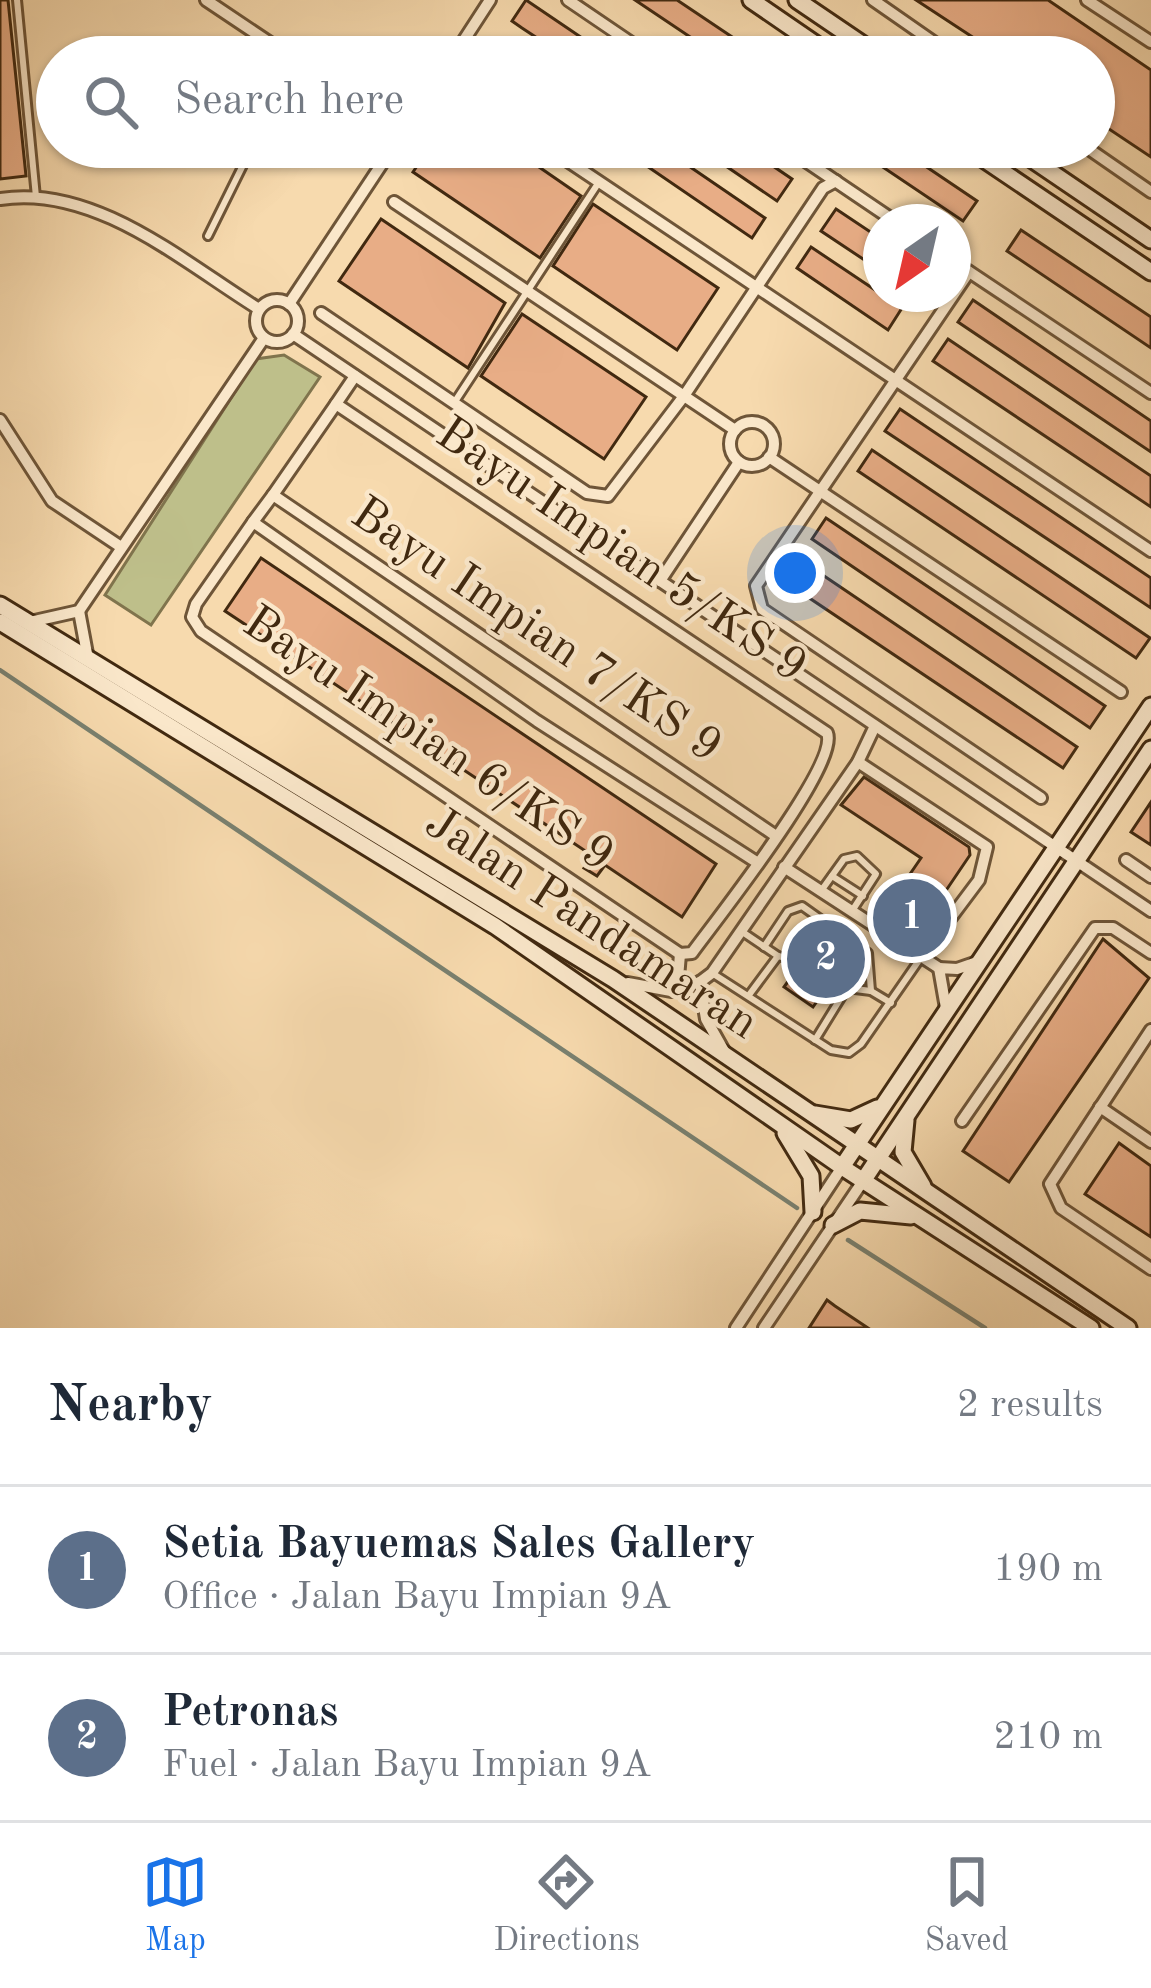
<!DOCTYPE html>
<meta charset="utf-8">
<style>
:root{--surface:#fff;--page:#f6f6f7;--text:#1f2937;--muted:#747a83;--line:#e0e1e3;--accent:#1a73e8}
body{margin:0;font-family:"Old Standard TT",serif;background:var(--page);color:var(--text)}
.compass{position:absolute;left:863px;top:204px;width:108px;height:108px;border-radius:50%;background:var(--surface);box-shadow:0 3px 9px #0004;rotate:214deg}
.you{position:absolute;left:795px;top:573px;width:42px;height:42px;margin:-30px;border:9px solid #fff;border-radius:50%;background:#1a73e8;box-shadow:0 0 0 18px #1a73e833}
.badge{display:grid;place-items:center;width:78px;height:78px;border-radius:50%;background:var(--accent);color:#fff;font-size:39px;font-weight:700}
.pin{position:absolute;translate:-50% -50%;border:6px solid #fff;box-shadow:0 3px 12px #0006}
.list{margin:0;padding:0;list-style:none}
h2{display:flex;justify-content:space-between;align-items:center;height:156px;margin:0;padding:0 48px;font-size:51px}
h2 small{font-size:39px;font-weight:400;color:var(--muted)}
.list li{display:grid;grid-template-columns:78px 1fr auto;gap:36px;align-items:center;box-sizing:border-box;height:168px;padding:0 48px;border-top:3px solid var(--line)}
.list b{display:block;font-size:45px;white-space:nowrap}
.list p{margin:0;font-size:39px;white-space:nowrap;color:var(--muted)}
.list em{font-size:39px;font-style:normal;color:var(--muted)}
.icon{flex:none;width:66px;height:66px;fill:none;stroke:currentColor;stroke-width:2;stroke-linecap:round;stroke-linejoin:round}
.map{position:relative;flex:none;width:1151px;height:1328px;overflow:hidden}
.search{position:absolute;background:var(--surface);box-shadow:0 3px 9px #0004;left:36px;right:36px;top:36px;height:132px;display:flex;align-items:center;gap:30px;box-sizing:border-box;padding:0 42px;border-radius:66px;color:var(--muted);font-size:45px}
.sheet{height:492px;background:var(--surface)}
nav{display:flex;justify-content:space-around;align-items:center;box-sizing:border-box;height:168px;border-top:3px solid var(--line);background:var(--surface);font-size:33px;color:var(--muted)}
nav a{display:grid;justify-items:center;gap:6px}
nav .on{color:var(--accent)}
.map>svg:first-child{display:block}
.green{fill:#bebf8a;stroke:#80744d;stroke-width:3}
.lines{fill:none;stroke-linecap:round;stroke-linejoin:round}
.stream{stroke:#79806f;stroke-width:4.5}
.building{fill:#e8ad86;stroke:#412910;stroke-width:3}
.lane-casing{stroke:#6e5538;stroke-width:12}
.street-casing{stroke:#6e5538;stroke-width:16}
.secondary-casing{stroke:#412910;stroke-width:21}
.lane{stroke:#fae7ca;stroke-width:6}
.street{stroke:#fae7ca;stroke-width:10}
.secondary{stroke:#fae7ca;stroke-width:15}
.labels{text-anchor:middle;dominant-baseline:central;stroke-width:9;stroke-linejoin:round;paint-order:stroke}
.street-label{font-size:48px;fill:#412910;stroke:#fae7ca}
</style>
<div class="map">
<svg width="1151" height="1328" viewBox="0 0 1151 1328">
<rect width="100%" height="100%" fill="#f7daae"/>
<filter id="stains"><feTurbulence type="fractalNoise" baseFrequency=".00167" numOctaves="4"/><feColorMatrix values="0 0 0 0 .2 0 0 0 0 .09 0 0 0 0 .02 0 0 0 .5 -.17"/></filter>
<radialGradient id="worn" r=".72"><stop offset=".6" stop-color="#630" stop-opacity="0"/><stop offset="1" stop-color="#630" stop-opacity=".3"/></radialGradient>
<!-- green -->
<polygon class="green" points="284,355 320,377 151,625 105,595 256,359"/>
<g class="lines">
<!-- stream -->
<g class="stream">
<polyline points="0,670 797,1208"/>
<polyline points="848,1240 985,1328"/>
</g>
</g>
<!-- building -->
<g class="building">
<polygon points="0,0 8,0 26,176 0,179"/>
<polygon points="526,0 588,42 609,57 566,57 522,28 512,21"/>
<polygon points="635,0 677,0 762,57 720,57"/>
<polygon points="916,0 1048,0 1151,70 1151,157 1094,119 1094,57 1003,57"/>
<polygon points="498,39 505,43 525,57 486,57"/>
<polygon points="430,147 510,147 581,196 540,258 413,172"/>
<polygon points="619,147 661,147 765,218 752,238"/>
<polygon points="698,147 745,147 792,179 777,201"/>
<polygon points="853,147 897,147 977,201 963,221"/>
<polygon points="593,204 718,288 677,350 553,266"/>
<polygon points="836,209 881,239 881,271 821,231"/>
<polygon points="381,219 505,303 468,368 339,281"/>
<polygon points="1021,230 1151,317 1151,348 1007,251"/>
<polygon points="811,247 902,308 888,330 797,268"/>
<polygon points="973,300 1151,421 1151,452 958,322"/>
<polygon points="522,314 646,397 604,459 481,376"/>
<polygon points="948,339 1151,476 1151,507 933,361"/>
<polygon points="900,409 1151,578 1151,608 885,431"/>
<polygon points="872,450 1150,638 1136,658 858,471"/>
<polygon points="826,518 1105,706 1090,728 812,539"/>
<polygon points="261,558 716,864 682,917 605,865 597,876 584,868 593,856 225,611"/>
<polygon points="799,559 1077,747 1063,768 784,581"/>
<polygon points="864,777 969,847 970,855 922,926 908,929 884,912 921,858 841,805"/>
<polygon points="1151,802 1151,845 1131,832"/>
<polygon points="817,926 852,951 836,975 825,977 827,987 813,1007 784,987 797,969 809,965 806,956 819,938 812,933"/>
<polygon points="1103,939 1149,978 1009,1182 963,1151"/>
<polygon points="1119,1143 1151,1166 1151,1237 1085,1194"/>
<polygon points="827,1300 835,1306 868,1328 809,1328"/>
</g>
<g class="lines">
<!-- lane casing -->
<g class="lane-casing">
<g id="lane">
<polyline points="17,0 36,197"/>
<polyline points="208,236 252,147"/>
<polyline points="454,403 599,182"/>
<polyline points="832,876 863,896"/>
<polyline points="821,891 844,859 857,856 876,874 852,911"/>
<polyline points="741,931 778,956 802,962"/>
<polyline points="764,947 788,911 802,906 868,953 871,991"/>
<polyline points="712,973 831,1050 849,1053 861,1044 922,956"/>
<polyline points="831,981 847,988"/>
<polyline points="749,995 778,956"/>
<polyline points="815,1040 847,988 871,991 891,1003"/>
</g>
</g>
<!-- street casing -->
<g class="street-casing">
<g id="street">
<polyline points="206,0 291,57"/>
<polyline points="568,0 652,57"/>
<polyline points="873,0 955,57"/>
<polyline points="1087,0 1151,42"/>
<polyline points="453,57 490,0"/>
<polyline points="547,147 1151,551"/>
<polyline points="785,147 896,222"/>
<polyline points="1086,147 1151,192"/>
<path d="M0 199C95 184 183 262 259 309"/>
<polyline points="394,202 735,430"/>
<polyline points="953,261 1151,393"/>
<polyline points="969,272 756,586 762,609 1041,798"/>
<circle cx="277" cy="321" r="21"/>
<polyline points="289,304 393,147"/>
<polyline points="321,313 587,493 608,496 684,396 823,188 836,181"/>
<polyline points="293,334 1151,911"/>
<polyline points="336,404 355,376"/>
<polyline points="0,420 52,501 121,547"/>
<circle cx="752" cy="444" r="22"/>
<polyline points="769,457 1121,692"/>
<polyline points="253,522 273,495"/>
<polyline points="660,581 739,462"/>
<polyline points="79,611 88,659"/>
<polyline points="30,622 79,611 264,338"/>
<polyline points="858,762 987,847 979,880 922,956"/>
<polyline points="1126,860 1151,877"/>
<polyline points="784,867 939,968"/>
<path d="M680 954 692 953C716 920 840 764 827 733L336 404 273 495 776 836"/>
<polyline points="680,954 201,631 192,617 196,604 253,522 537,721 758,863"/>
<polyline points="700,982 712,973 858,762 875,726"/>
<polyline points="628,983 671,991 700,982 706,1019 724,1051"/>
<polyline points="677,990 680,954"/>
<polyline points="946,1008 939,968 957,969 980,961"/>
<polyline points="1151,1030 1050,1184 1061,1208 1151,1269"/>
<polyline points="1100,1107 1151,1142"/>
<polyline points="962,1121 1095,928 1113,928 1151,953"/>
<polyline points="736,1328 842,1167"/>
<polyline points="764,1328 863,1181"/>
</g>
</g>
<!-- secondary casing -->
<g class="secondary-casing">
<g id="secondary">
<polyline points="751,0 834,57"/>
<polyline points="797,0 881,57"/>
<polyline points="966,147 1151,272"/>
<polyline points="1014,147 1151,240"/>
<polyline points="0,605 613,979 1128,1328"/>
<polyline points="0,622 495,926 842,1167 1091,1328"/>
<polyline points="815,1114 851,1120 877,1108"/>
<polyline points="906,1120 903,1152 923,1186"/>
<polyline points="785,1133 811,1176 813,1212"/>
<polyline points="842,1167 1151,706"/>
<polyline points="863,1181 1151,749"/>
<polyline points="833,1225 860,1211 911,1216"/>
</g>
</g>
<!-- lane -->
<use href="#lane" class="lane"/>
<!-- street -->
<use href="#street" class="street"/>
<!-- secondary -->
<use href="#secondary" class="secondary"/>
</g>
<g class="labels">
<!-- street labels -->
<g class="street-label">
<text transform="translate(621 551) rotate(34)">Bayu Impian 5/KS 9</text>
<text transform="translate(536 631) rotate(34)">Bayu Impian 7/KS 9</text>
<text transform="translate(428 740) rotate(34)">Bayu Impian 6/KS 9</text>
<text transform="translate(591 924) rotate(33)">Jalan Pandamaran</text>
</g>
</g>
<rect width="100%" height="100%" filter="url(#stains)"/>
<rect width="100%" height="100%" fill="url(#worn)"/>
</svg>
<svg class="compass" viewBox="-18 -18 36 36"><path d="M0-13l5 13h-10z" fill="#e53935"/><path d="M0 13l5-13h-10z" fill="#747a83"/></svg>
<div class="you"></div>
<div class="pin badge" style="left:912px;top:918px;background:#5c6f8a">1</div>
<div class="pin badge" style="left:826px;top:959px;background:#5c6f8a">2</div>
<div class="search"><svg class="icon" aria-label="search" viewBox="0 0 24 24"><circle cx="10" cy="10" r="6"/><path d="M15 15l6 6"/></svg>Search here</div>
</div>
<section class="sheet">
<h2>Nearby<small>2 results</small></h2>
<ul class="list">
<li><span class="badge" style="background:#5c6f8a">1</span><div><b>Setia Bayuemas Sales Gallery</b><p>Office · Jalan Bayu Impian 9A</p></div><em>190 m</em></li>
<li><span class="badge" style="background:#5c6f8a">2</span><div><b>Petronas</b><p>Fuel · Jalan Bayu Impian 9A</p></div><em>210 m</em></li>
</ul>
</section>
<nav>
<a class="on"><svg class="icon" aria-label="map" viewBox="0 0 24 24"><path d="M3 6l6-2 6 2 6-2v14l-6 2-6-2-6 2zM9 4v14M15 6v14"/></svg>Map</a>
<a><svg class="icon" aria-label="directions" viewBox="0 0 24 24"><path d="M12 3l9 9-9 9-9-9zM9 14v-3h6M13 9l2 2-2 2"/></svg>Directions</a>
<a><svg class="icon" aria-label="saved" viewBox="0 0 24 24"><path d="M7 4h10v16l-5-4-5 4z"/></svg>Saved</a>
</nav>
